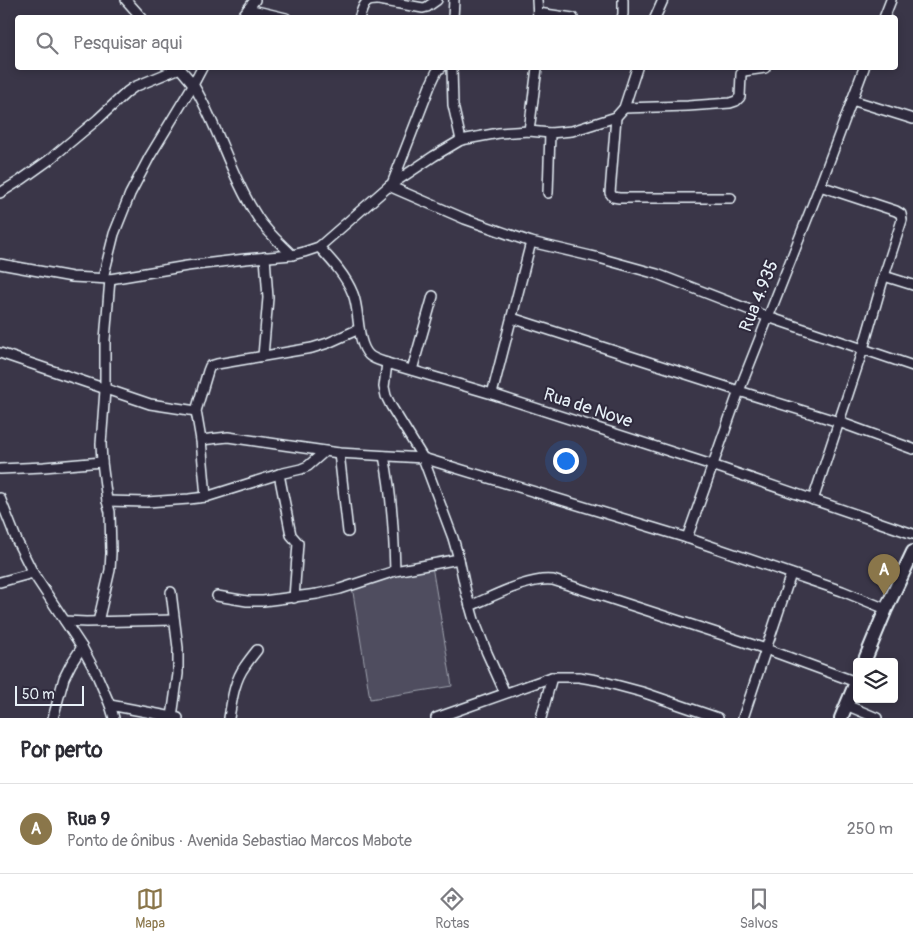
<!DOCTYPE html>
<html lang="pt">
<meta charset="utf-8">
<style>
:root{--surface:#fff;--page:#f7f7f7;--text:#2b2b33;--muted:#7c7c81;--line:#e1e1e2;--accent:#8a764a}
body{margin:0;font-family:Pangolin,sans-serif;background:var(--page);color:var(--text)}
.controls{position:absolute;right:15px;bottom:15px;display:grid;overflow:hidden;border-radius:5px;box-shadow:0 2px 8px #0003}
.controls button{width:45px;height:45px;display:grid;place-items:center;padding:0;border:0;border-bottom:1px solid var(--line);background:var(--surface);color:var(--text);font:25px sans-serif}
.scale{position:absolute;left:15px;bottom:12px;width:69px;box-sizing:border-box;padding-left:5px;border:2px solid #e8f1f8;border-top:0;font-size:14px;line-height:18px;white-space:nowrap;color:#e8f1f8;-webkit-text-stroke:4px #2f2a3d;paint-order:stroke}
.you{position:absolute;left:565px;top:460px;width:18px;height:18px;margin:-12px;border:4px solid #fff;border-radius:50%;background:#1a73e8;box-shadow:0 0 0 8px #1a73e833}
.badge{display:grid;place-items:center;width:32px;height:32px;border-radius:50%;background:var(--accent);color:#fff;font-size:16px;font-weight:700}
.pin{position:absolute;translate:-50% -41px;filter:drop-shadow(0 1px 2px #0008)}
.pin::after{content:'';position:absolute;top:26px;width:18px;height:15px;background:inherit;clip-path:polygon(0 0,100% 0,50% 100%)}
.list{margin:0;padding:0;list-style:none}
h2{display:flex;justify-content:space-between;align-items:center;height:65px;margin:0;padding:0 20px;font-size:21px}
h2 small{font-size:16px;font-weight:400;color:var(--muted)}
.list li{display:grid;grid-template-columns:32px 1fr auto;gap:15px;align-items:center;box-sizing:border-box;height:90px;padding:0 20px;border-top:1px solid var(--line)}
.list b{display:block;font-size:19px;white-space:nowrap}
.list p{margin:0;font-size:16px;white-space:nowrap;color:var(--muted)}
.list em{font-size:16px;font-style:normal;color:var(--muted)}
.icon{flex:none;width:28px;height:28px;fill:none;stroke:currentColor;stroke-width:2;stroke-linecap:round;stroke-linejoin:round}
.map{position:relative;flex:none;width:913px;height:718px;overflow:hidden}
.search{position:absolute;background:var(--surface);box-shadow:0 2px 8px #0003;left:15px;right:15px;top:15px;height:55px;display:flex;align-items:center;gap:12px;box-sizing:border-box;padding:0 18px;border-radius:5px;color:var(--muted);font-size:19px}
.sheet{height:155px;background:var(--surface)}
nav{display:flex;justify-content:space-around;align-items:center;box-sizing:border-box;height:70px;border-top:1px solid var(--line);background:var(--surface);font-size:14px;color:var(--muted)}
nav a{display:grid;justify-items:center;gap:2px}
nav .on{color:var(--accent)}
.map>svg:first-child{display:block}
.park{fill:#504e5f;stroke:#9ca0ac}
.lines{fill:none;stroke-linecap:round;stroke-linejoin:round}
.street-casing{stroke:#e8f1f8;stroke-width:12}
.secondary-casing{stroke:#e8f1f8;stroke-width:16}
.street{stroke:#2f2a3d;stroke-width:9}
.secondary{stroke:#2f2a3d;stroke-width:12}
.labels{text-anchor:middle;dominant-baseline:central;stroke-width:4;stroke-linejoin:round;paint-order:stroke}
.street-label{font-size:18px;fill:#e8f1f8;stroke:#2f2a3d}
</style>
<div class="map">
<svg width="913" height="718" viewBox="0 0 913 718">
<rect width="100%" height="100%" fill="#3a3648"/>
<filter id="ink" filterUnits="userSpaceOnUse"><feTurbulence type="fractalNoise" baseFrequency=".02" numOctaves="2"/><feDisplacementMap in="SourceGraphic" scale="10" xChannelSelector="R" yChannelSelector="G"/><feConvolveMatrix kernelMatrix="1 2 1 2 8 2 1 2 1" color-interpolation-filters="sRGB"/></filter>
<g filter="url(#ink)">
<!-- park -->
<polygon class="park" points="432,566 452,686 370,699 351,580"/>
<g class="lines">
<!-- street casing -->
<g class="street-casing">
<g id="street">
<polyline points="126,0 142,18"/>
<polyline points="379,0 423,8 427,7 437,0"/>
<polyline points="537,0 538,17"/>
<polyline points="248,9 286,18"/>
<polyline points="538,13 573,18"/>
<polyline points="241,18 255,0"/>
<path d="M359 18C364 6 363 0 377 0"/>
<polyline points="453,18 454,0"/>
<polyline points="622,18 623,14 623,0"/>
<polyline points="655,18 663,0"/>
<polyline points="884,18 891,0"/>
<path d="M180 68C184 74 190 79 194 86 219 128 231 177 258 218 267 232 280 243 292 255"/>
<polyline points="452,68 453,105 461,140"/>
<polyline points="637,68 624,108 616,117 610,193 613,197 619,198 731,198"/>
<polyline points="852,100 913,119"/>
<polyline points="624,108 688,106 730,103 736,101 740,97 741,74 744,71 765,68"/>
<polyline points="529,131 537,68"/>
<polyline points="392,184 430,86 438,69 441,68"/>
<polyline points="389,186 465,219 531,242 599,258 657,274 768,317 913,366"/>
<polyline points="0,193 21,180 49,160 98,119 127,92 134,87 180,68"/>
<polyline points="548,193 550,133"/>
<path d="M319 247C332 261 346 276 353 294 360 310 356 342 369 355 373 359 381 361 387 363L492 394 712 465 913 534"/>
<polyline points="0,264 72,277 110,279 187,266 245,259 292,255 304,252 319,247 389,186 434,156 461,140 499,133 529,131 550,133 572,131 616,117"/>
<polyline points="884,276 913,285"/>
<polyline points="103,278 114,234 130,194 150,156 193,85 202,68"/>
<polyline points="512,318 739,391 839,422 913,449"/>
<polyline points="0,353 150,404 196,411"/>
<polyline points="263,356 268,298 265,257"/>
<polyline points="387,363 384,387 386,396 391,406 423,458 453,538 459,559 466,592 474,620 487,653 505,693"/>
<polyline points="412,370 433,296"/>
<polyline points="492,394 531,242"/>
<polyline points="201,440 228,437 339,453 423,458 687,538 842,591 886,609"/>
<polyline points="339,453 348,532"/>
<path d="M384 456C392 494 394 532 395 571"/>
<polyline points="0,469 44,467 102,462"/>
<polyline points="279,474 291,535 298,543 294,598"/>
<polyline points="206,497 201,440 196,411 208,371 210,366 217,364 312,348 328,343 359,329"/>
<polyline points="0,498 17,541 33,573 82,647 96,673 110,705 178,718"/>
<polyline points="813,500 863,349 884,276 902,220 901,214 896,211 820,186"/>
<polyline points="107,501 147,502 189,499 206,497 279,474 301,469 308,466 324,452"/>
<polyline points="687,538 739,391 820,186 864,68"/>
<polyline points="0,582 33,573"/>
<polyline points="171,592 178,648 178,674 172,717"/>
<polyline points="217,596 247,601 263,601 317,594 340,589 395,571 459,559"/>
<path d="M470 606C494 596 529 577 553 580L766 649 856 682"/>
<polyline points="65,621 86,622 174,620"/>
<polyline points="98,622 110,570 111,553 110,512 107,501 102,462 101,444 105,390 105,340 110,279"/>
<polyline points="110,705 114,718"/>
<polyline points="846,705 877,718"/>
<polyline points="53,718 64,678 71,664 82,647"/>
<path d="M229 718C232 700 234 681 245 666 249 660 253 655 257 650"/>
<polyline points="436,718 552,677 579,677 597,680 642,692 718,718"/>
<polyline points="541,718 552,677"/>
<polyline points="743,718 791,574"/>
</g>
</g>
<!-- secondary casing -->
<g class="secondary-casing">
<g id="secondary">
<polyline points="864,662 886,609 913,552"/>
<polyline points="841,718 857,680"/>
</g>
</g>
<!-- street -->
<use href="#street" class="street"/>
<!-- secondary -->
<use href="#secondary" class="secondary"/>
</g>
</g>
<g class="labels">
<!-- street labels -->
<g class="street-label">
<text transform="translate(759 296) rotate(-68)">Rua 4.935</text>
<text transform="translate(588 408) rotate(18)">Rua de Nove</text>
</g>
</g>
</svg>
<div class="controls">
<button><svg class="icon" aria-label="layers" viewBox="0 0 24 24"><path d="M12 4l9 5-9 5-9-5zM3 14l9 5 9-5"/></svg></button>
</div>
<div class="scale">50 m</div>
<div class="you"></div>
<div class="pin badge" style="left:884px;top:595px">A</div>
<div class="search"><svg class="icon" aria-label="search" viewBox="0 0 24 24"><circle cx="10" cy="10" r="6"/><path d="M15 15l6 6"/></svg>Pesquisar aqui</div>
</div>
<section class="sheet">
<h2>Por perto<small></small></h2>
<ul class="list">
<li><span class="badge">A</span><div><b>Rua 9</b><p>Ponto de ônibus · Avenida Sebastiao Marcos Mabote</p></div><em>250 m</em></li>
</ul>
</section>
<nav>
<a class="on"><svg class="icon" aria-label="map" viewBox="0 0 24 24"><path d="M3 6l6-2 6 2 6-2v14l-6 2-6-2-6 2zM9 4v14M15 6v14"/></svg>Mapa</a>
<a><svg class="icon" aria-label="directions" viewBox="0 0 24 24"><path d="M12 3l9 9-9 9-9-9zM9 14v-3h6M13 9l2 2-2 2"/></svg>Rotas</a>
<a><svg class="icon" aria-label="saved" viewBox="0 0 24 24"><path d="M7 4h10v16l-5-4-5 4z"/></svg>Salvos</a>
</nav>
